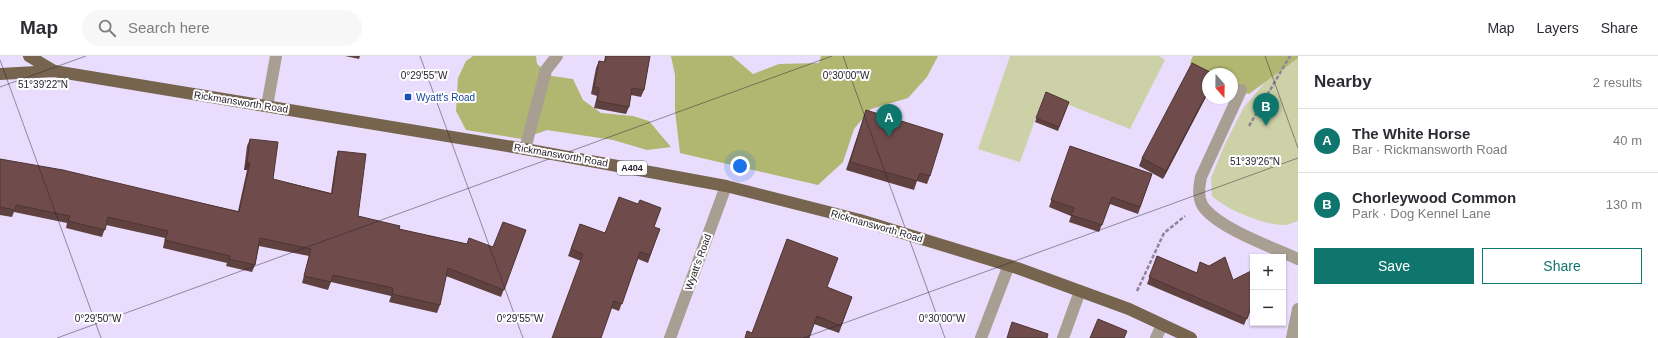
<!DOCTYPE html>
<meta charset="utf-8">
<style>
:root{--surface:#fff;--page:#f7f7f7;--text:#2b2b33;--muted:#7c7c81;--line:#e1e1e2;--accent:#0f766e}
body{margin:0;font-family:Arial,sans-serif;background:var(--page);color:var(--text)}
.controls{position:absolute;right:12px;bottom:12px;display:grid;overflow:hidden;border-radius:0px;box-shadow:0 1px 3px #0004}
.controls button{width:36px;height:36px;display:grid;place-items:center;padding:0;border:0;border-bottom:1px solid var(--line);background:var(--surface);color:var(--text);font:20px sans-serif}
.compass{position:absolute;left:1202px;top:12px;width:36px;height:36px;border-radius:50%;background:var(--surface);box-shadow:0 1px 3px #0004;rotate:160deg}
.you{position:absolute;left:740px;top:110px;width:14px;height:14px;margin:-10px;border:3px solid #fff;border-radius:50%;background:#1a73e8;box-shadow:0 0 0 6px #1a73e833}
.badge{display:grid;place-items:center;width:26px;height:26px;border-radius:50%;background:var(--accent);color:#fff;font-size:13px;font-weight:700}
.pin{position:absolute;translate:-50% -33px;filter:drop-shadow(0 1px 2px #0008)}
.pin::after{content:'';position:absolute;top:21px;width:14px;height:12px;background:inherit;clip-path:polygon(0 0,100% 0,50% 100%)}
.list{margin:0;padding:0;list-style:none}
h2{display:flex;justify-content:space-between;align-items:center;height:52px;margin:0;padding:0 16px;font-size:17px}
h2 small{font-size:13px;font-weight:400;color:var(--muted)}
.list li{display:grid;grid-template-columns:26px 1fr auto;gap:12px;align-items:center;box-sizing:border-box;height:64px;padding:0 16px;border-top:1px solid var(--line)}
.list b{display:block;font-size:15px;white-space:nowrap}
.list p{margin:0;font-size:13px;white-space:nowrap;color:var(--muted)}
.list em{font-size:13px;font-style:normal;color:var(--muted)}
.actions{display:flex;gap:8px;padding:12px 16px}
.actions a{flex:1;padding:9px 0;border:1px solid var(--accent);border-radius:0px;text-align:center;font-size:14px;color:var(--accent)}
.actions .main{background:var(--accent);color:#fff}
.icon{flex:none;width:22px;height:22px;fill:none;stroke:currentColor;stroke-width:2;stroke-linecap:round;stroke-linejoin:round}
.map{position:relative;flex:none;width:1298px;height:282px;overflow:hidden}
header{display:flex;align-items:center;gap:24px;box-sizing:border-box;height:56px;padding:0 20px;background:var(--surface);border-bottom:1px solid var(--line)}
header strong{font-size:19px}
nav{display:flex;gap:22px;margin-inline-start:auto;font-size:14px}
.search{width:280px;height:36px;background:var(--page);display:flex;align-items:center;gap:10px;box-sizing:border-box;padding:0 14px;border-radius:22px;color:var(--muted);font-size:15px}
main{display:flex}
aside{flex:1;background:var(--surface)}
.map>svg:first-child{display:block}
.green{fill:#cdd1a7}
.forest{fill:#b1b671}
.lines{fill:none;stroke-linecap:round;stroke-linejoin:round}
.path{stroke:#8e849b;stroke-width:2.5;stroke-dasharray:4 2;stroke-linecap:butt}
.minor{stroke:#a89e92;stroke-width:12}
.major{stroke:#77644f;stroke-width:12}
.wall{fill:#5f4140}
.shaded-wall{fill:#4e3534}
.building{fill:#6f4c4b;stroke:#4e3534}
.ticks{fill:none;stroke:#26202c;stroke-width:1;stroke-opacity:0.45}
.transit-dot{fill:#1a4fb4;stroke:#fff;stroke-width:1.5}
.labels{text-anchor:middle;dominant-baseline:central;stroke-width:4;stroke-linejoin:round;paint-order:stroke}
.shield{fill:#fff;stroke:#67636b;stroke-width:1}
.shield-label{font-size:9px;font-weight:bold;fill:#26202c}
.transit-label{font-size:10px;fill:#164399;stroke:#fff;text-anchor:start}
.street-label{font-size:10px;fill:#26202c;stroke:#fff}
.ticks-label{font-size:10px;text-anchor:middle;fill:#26202c;stroke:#fff;stroke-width:4;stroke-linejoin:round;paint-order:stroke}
</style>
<header>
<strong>Map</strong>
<div class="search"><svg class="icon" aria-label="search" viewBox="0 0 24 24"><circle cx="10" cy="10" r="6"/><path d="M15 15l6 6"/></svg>Search here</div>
<nav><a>Map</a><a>Layers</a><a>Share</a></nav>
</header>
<main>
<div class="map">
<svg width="1298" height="282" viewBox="0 0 1298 282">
<rect width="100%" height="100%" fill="#eadcfd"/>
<!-- green -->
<g class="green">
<polygon points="1010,0 1159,0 1165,4 1130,73 1044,39 1020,106 978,93"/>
<path d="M1298 0V165C1294 166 1290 168 1286 169 1266 170 1225 153 1212 140L1211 122 1225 88 1244 51 1266 25Z"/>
</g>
<!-- forest -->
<g class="forest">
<polygon points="473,0 536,0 537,8 552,20 573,23 583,44 601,57 633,60 649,65 671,91 647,94 613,84 547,74 522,83 466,74 456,55 458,22 466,5"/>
<polygon points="671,0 732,0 753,18 779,8 819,7 821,0 938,0 927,21 908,42 871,53 854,73 843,106 818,129 680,97 675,55 675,19"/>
<polygon points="1193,0 1298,0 1298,2 1249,38 1232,34 1232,18 1208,18 1208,21 1190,7"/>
</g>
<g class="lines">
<!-- path -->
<g class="path">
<polyline points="1249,70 1290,0"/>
<polyline points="1137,235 1164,177 1185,160"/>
</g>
<!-- minor -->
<g class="minor">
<path d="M1241 34 1201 121C1199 131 1197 144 1205 153 1223 174 1272 191 1298 203"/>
<polyline points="267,50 276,0"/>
<polyline points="525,93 546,14 557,0"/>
<polyline points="670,282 726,130"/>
<polyline points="981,282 1009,209"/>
<polyline points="1063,282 1080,235"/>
<polyline points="1156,282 1162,269"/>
<polyline points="1292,282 1298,253"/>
</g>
<!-- major -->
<g class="major">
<polyline points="29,0 54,15"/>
<polyline points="0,18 54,15 525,93 726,130 860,164 1017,212 1129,253 1191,282"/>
</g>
</g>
<!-- wall -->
<g class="wall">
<polygon points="345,0 360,0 359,3"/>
<polygon points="605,0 650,0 644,34 641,41 631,39 629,51 626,58 594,52 597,40 591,38 596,12 599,5 604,6"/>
<polygon points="1208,18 1208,37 1163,123 1139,110 1142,102"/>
<polygon points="1046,36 1069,46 1058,75 1035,66"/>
<polygon points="866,54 930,120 927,128 917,125 914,134 846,114"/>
<polygon points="250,83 273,123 331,137 336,102 338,95 358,160 399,173 467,188 493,191 526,174 501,241 446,220 440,249 437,257 389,246 391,240 331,226 328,234 302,227 309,200 259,190 255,209 252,216 226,210 227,207 163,192 165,182 106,169 102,181 66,172 67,167 14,156 12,161 0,159 0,103 238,155 247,114 244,114 247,90"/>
<polygon points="1070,90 1152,118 1138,158 1110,148 1099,176 1069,166 1071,160 1049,151"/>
<polygon points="580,168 605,177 660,173 648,207 638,203 619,255 611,252 581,205 568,200"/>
<polygon points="1157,200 1197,217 1233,224 1253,247 1244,269 1147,228"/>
<polygon points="827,231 852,241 839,277 814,268 752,277"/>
</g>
<!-- shaded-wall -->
<g class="shaded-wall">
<polygon points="1208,35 1208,37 1163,123 1166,115"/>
<polygon points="247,107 250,107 247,114 244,114"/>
</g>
<!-- building -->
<g class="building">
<polygon points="606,0 650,0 644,34 632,32 629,51 597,45 599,32 594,31 599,5 605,6"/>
<polygon points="1192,7 1214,18 1208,18 1208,35 1166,115 1142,102"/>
<polygon points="1046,36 1069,46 1059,71 1036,62"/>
<polygon points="866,54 943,78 930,120 920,117 917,125 850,106"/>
<polygon points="250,83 278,86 273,123 332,138 338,95 366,98 358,160 400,170 399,173 467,188 469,182 493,191 503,166 526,174 504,234 448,212 440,249 392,238 393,232 333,219 331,226 304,220 311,193 260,182 255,209 229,203 230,200 165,184 168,175 108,161 105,174 68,165 70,160 16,149 15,154 0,151 0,103 63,114 239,156 250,107 247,107"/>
<polygon points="1070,90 1152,118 1140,151 1112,141 1102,169 1071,159 1074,152 1051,144"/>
<polygon points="619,141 638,148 640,144 661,152 654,171 660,173 650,199 640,196 622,248 614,245 601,282 552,282 583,198 571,193 580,168 605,177"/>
<polygon points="787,183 838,202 827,231 852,241 841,270 817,260 809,282 745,282 747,275 752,277"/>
<polygon points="1157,200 1197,217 1200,206 1209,210 1225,201 1233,224 1253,214 1253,246 1247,263 1149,221"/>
<polygon points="1098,263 1127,275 1124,282 1090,282"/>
<polygon points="1012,266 1048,278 1047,282 1007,282"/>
</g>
<!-- ticks -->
<path class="ticks" d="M420 0 523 282M843 0 945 282M1265 0 1298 92M0 4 101 282M0 31 86 0M57 282 832 0M803 282 1298 102"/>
<!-- markers -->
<rect class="transit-dot" x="404" y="37" width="8" height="8" rx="2"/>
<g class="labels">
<!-- shield labels -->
<rect class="shield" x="617" y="105" width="30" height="14" rx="3"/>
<g class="shield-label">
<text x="632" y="112">A404</text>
</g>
<!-- transit labels -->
<g class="transit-label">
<text x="416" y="41">Wyatt's Road</text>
</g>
<!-- street labels -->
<g class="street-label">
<text transform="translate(241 46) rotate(9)">Rickmansworth Road</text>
<text transform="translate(561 99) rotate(10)">Rickmansworth Road</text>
<text transform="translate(877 170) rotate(16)">Rickmansworth Road</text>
<text transform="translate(698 206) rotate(-70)">Wyatt's Road</text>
</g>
</g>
<g class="ticks-label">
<text x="424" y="23">0°29'55"W</text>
<text x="846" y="23">0°30'00"W</text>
<text x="43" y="32">51°39'22"N</text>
<text x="1255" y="109">51°39'26"N</text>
<text x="98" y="266">0°29'50"W</text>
<text x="520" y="266">0°29'55"W</text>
<text x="942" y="266">0°30'00"W</text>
</g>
</svg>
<div class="controls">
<button>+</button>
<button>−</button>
</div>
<svg class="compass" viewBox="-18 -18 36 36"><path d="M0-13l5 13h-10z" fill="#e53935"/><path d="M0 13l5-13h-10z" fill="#7c7c81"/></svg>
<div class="you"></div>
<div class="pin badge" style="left:889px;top:81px">A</div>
<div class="pin badge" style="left:1266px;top:70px">B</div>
</div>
<aside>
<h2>Nearby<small>2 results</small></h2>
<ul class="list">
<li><span class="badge">A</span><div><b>The White Horse</b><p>Bar · Rickmansworth Road</p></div><em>40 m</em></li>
<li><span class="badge">B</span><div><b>Chorleywood Common</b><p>Park · Dog Kennel Lane</p></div><em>130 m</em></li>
</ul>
<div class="actions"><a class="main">Save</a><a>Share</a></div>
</aside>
</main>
